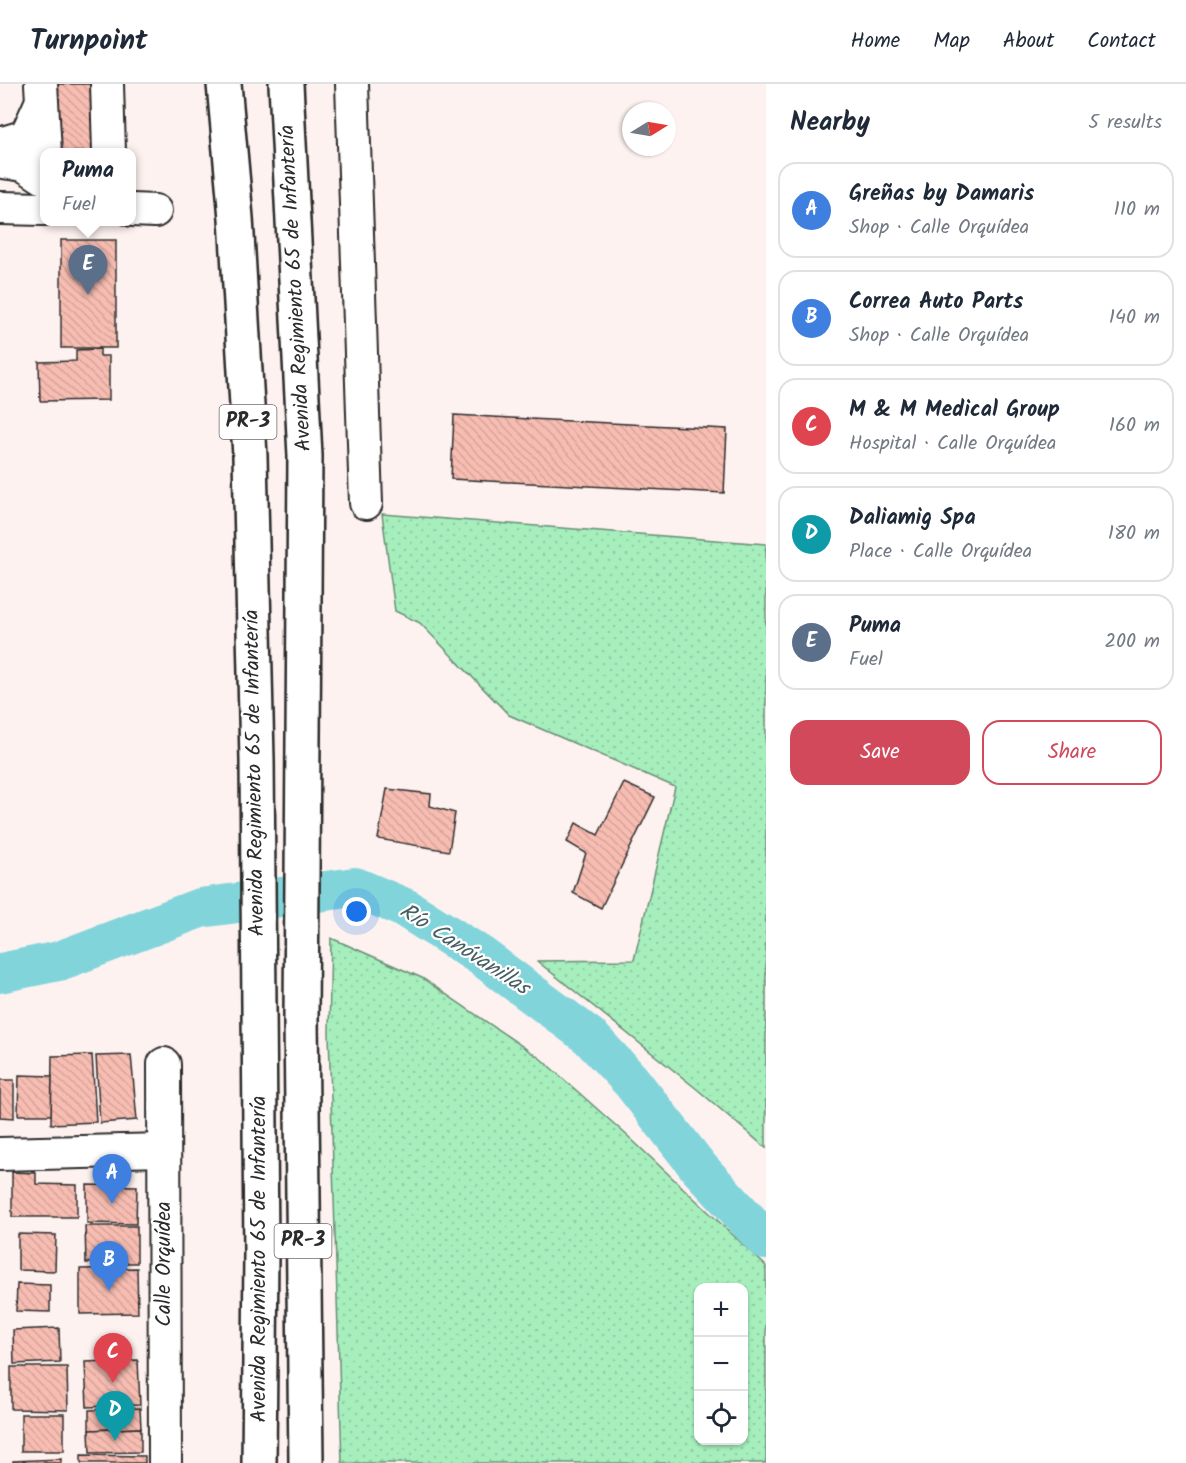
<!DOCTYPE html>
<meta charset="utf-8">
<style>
:root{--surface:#fff;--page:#f6f6f7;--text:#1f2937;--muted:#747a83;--line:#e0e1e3;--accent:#d1495b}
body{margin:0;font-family:Kalam,sans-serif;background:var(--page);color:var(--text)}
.controls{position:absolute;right:18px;bottom:18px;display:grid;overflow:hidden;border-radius:12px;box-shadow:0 2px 4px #0004}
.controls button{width:54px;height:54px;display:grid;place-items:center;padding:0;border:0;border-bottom:2px solid var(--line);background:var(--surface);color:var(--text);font:30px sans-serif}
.compass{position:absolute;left:622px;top:18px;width:54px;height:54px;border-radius:50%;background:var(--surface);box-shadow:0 2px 4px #0004;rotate:79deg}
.you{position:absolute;left:357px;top:828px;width:21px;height:21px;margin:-15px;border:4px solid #fff;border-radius:50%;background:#1a73e8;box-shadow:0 0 0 9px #1a73e833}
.badge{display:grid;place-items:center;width:39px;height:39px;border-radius:50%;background:var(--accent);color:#fff;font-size:20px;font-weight:700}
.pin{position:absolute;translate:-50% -50px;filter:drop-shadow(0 2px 3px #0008)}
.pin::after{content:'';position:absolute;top:32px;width:21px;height:18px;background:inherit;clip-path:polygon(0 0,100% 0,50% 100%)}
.popup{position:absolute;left:40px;top:64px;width:96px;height:78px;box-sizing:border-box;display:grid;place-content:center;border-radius:12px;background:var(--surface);filter:drop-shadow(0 2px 4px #0005);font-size:20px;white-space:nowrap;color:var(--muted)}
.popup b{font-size:22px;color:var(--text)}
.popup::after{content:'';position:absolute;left:50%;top:100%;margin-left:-12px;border:12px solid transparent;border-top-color:var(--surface)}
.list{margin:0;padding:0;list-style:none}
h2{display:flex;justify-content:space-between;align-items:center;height:78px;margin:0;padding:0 24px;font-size:26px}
h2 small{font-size:20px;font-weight:400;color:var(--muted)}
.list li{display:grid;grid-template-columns:39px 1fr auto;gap:18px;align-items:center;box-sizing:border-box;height:96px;margin:0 12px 12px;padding:0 12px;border:2px solid var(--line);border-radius:18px}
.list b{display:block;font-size:22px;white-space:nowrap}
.list p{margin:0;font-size:20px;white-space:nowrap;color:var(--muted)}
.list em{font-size:20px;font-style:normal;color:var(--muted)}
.actions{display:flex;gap:12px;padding:18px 24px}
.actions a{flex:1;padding:14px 0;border:2px solid var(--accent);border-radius:18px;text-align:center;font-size:21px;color:var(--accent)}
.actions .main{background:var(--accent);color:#fff}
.icon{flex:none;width:33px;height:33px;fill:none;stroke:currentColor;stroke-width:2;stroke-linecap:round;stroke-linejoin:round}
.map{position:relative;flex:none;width:766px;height:1379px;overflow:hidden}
header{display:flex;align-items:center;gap:36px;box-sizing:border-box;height:84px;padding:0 30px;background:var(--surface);border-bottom:2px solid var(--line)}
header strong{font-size:28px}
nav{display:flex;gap:33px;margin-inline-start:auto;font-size:21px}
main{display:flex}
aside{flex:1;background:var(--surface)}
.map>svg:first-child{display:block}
.grass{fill:url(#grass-dots);stroke:#688d74;stroke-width:1.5;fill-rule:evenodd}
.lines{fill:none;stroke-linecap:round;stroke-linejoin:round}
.river{stroke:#82d4db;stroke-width:40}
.building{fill:url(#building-back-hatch);stroke:#2b2b2b;stroke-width:1.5}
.minor-casing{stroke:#2b2b2b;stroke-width:36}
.major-casing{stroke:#2b2b2b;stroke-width:38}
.minor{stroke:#fff;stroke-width:32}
.major{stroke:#fff;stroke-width:33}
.labels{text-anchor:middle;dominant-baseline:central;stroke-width:4.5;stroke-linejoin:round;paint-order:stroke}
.shield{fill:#fff;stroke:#6b6b6b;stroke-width:1.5}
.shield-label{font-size:20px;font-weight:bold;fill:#2b2b2b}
.street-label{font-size:21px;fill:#2b2b2b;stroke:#fff}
.water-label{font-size:22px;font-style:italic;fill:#455e60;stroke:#fff}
</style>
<header>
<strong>Turnpoint</strong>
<nav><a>Home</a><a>Map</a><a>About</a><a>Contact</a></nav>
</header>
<main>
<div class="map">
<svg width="766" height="1379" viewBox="0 0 766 1379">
<defs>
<pattern id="grass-dots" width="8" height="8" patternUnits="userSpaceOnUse" patternTransform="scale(1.5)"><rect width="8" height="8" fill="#a6efbd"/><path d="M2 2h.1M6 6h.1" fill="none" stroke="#8fcda3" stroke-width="1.8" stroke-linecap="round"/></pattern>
<pattern id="building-back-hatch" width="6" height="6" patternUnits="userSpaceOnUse" patternTransform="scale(1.5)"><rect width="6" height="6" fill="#f8bdb2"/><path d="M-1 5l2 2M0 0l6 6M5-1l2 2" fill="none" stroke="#d5a399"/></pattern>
</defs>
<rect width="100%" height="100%" fill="#fef2f0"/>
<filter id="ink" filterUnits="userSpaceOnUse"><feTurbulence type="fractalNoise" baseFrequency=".0167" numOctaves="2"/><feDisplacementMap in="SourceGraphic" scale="12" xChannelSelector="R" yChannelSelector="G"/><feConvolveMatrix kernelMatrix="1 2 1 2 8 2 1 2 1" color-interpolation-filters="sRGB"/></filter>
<g filter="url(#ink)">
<!-- grass -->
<g class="grass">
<polygon points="382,430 766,460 766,1064 698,1006 537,877 634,876 675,703 509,631 420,539 395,527"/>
<path d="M331 854 422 894 541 975 631 1055 766 1182V1379H342L329 949ZM698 1204H744V1356H698Z"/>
</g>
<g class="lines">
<!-- river -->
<polyline class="river" points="0,889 59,877 200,824 355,803 407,825 481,872 590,953 631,997 700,1085 766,1156"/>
</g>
<!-- building -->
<g class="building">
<polygon points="51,0 99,0 102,68 54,68"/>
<rect x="61" y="156" width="55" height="108"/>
<polygon points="100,265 100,272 109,272 109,316 40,317 39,278 76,277 76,266"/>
<polygon points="454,331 727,345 724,409 451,395"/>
<polygon points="624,699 655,713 601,824 573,809 586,769 567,758 576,739 598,751"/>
<polygon points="387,705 431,710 430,722 455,729 449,767 378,755"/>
<polygon points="92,971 96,1038 51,1040 52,972"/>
<polygon points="131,971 137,1036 100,1039 96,972"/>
<polygon points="19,991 52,992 51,1031 18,1031"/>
<polygon points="0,996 14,996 14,1034 0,1033"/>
<polygon points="12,1088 36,1089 36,1100 77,1101 77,1133 12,1133"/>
<polygon points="87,1101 137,1102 136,1140 87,1139"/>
<polygon points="85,1142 137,1142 137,1179 86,1179"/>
<polygon points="18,1150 56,1151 55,1187 18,1186"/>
<polygon points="137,1184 138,1229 80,1230 80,1185"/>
<polygon points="17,1200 50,1201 50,1228 16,1227"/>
<polygon points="59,1244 60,1278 14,1280 13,1246"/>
<polygon points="138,1276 140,1321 87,1323 85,1278"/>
<polygon points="11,1283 67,1283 68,1326 11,1325"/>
<polygon points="140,1324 141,1344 89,1346 89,1326"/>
<rect x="21" y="1330" width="43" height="37"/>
<polygon points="141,1344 141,1368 90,1369 89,1346"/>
<polygon points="81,1371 145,1372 145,1379 81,1379"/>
<polygon points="61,1375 61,1379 13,1379 13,1377"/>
</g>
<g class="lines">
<!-- minor casing -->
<g class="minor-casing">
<g id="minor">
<polyline points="41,0 45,68"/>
<polyline points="107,0 109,68"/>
<polyline points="352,0 366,419"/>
<polyline points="0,62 3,59 26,52 41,19"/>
<polyline points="0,76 2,78 24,81 44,94"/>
<polyline points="0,124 44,125"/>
<polyline points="132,126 155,127"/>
<polyline points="164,980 165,1379"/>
<polyline points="0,1070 164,1066"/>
</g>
</g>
<!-- major casing -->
<g class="major-casing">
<g id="major">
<polyline points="224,0 236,134 250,372 257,676 261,1169 259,1379"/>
<polyline points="286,0 305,372 301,935 306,1379"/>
</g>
</g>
<!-- minor -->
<use href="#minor" class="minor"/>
<!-- major -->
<use href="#major" class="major"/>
</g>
</g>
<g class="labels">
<!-- shield labels -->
<g class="shield">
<rect x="219.5" y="321" width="57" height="34" rx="4.5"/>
<rect x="274.5" y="1140" width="57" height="34" rx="4.5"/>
</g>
<g class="shield-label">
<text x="248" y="338">PR-3</text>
<text x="303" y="1157">PR-3</text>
</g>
<!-- street labels -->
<g class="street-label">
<text transform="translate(296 204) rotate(-93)">Avenida Regimiento 65 de Infantería</text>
<text transform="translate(255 689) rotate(-91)">Avenida Regimiento 65 de Infantería</text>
<text transform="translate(259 1175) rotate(-90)">Avenida Regimiento 65 de Infantería</text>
<text transform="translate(164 1180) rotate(-90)">Calle Orquídea</text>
</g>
<!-- water labels -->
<g class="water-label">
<text transform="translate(464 866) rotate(33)">Río Canóvanillas</text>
</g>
</g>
</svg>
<div class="controls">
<button>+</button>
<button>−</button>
<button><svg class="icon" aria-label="locate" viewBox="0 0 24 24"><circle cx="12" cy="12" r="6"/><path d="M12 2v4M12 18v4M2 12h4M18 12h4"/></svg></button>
</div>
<svg class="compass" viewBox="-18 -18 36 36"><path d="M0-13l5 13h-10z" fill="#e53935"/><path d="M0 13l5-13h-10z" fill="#747a83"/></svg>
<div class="you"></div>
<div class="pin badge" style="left:112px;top:1120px;background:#3f7fe0">A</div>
<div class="pin badge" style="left:109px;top:1207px;background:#3f7fe0">B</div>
<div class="pin badge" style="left:113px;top:1299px;background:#e0444e">C</div>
<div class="pin badge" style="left:115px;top:1357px;background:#0f9aa8">D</div>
<div class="pin badge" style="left:88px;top:211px;background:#5c6f8a">E</div>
<div class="popup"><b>Puma</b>Fuel</div>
</div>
<aside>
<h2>Nearby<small>5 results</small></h2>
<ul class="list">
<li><span class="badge" style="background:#3f7fe0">A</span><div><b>Greñas by Damaris</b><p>Shop · Calle Orquídea</p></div><em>110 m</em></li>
<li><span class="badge" style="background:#3f7fe0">B</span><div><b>Correa Auto Parts</b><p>Shop · Calle Orquídea</p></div><em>140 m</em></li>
<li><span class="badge" style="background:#e0444e">C</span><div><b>M &amp; M Medical Group</b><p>Hospital · Calle Orquídea</p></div><em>160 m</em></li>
<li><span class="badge" style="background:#0f9aa8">D</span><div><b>Daliamig Spa</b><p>Place · Calle Orquídea</p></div><em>180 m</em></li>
<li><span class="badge" style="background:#5c6f8a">E</span><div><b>Puma</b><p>Fuel</p></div><em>200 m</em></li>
</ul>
<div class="actions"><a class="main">Save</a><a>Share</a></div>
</aside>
</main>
